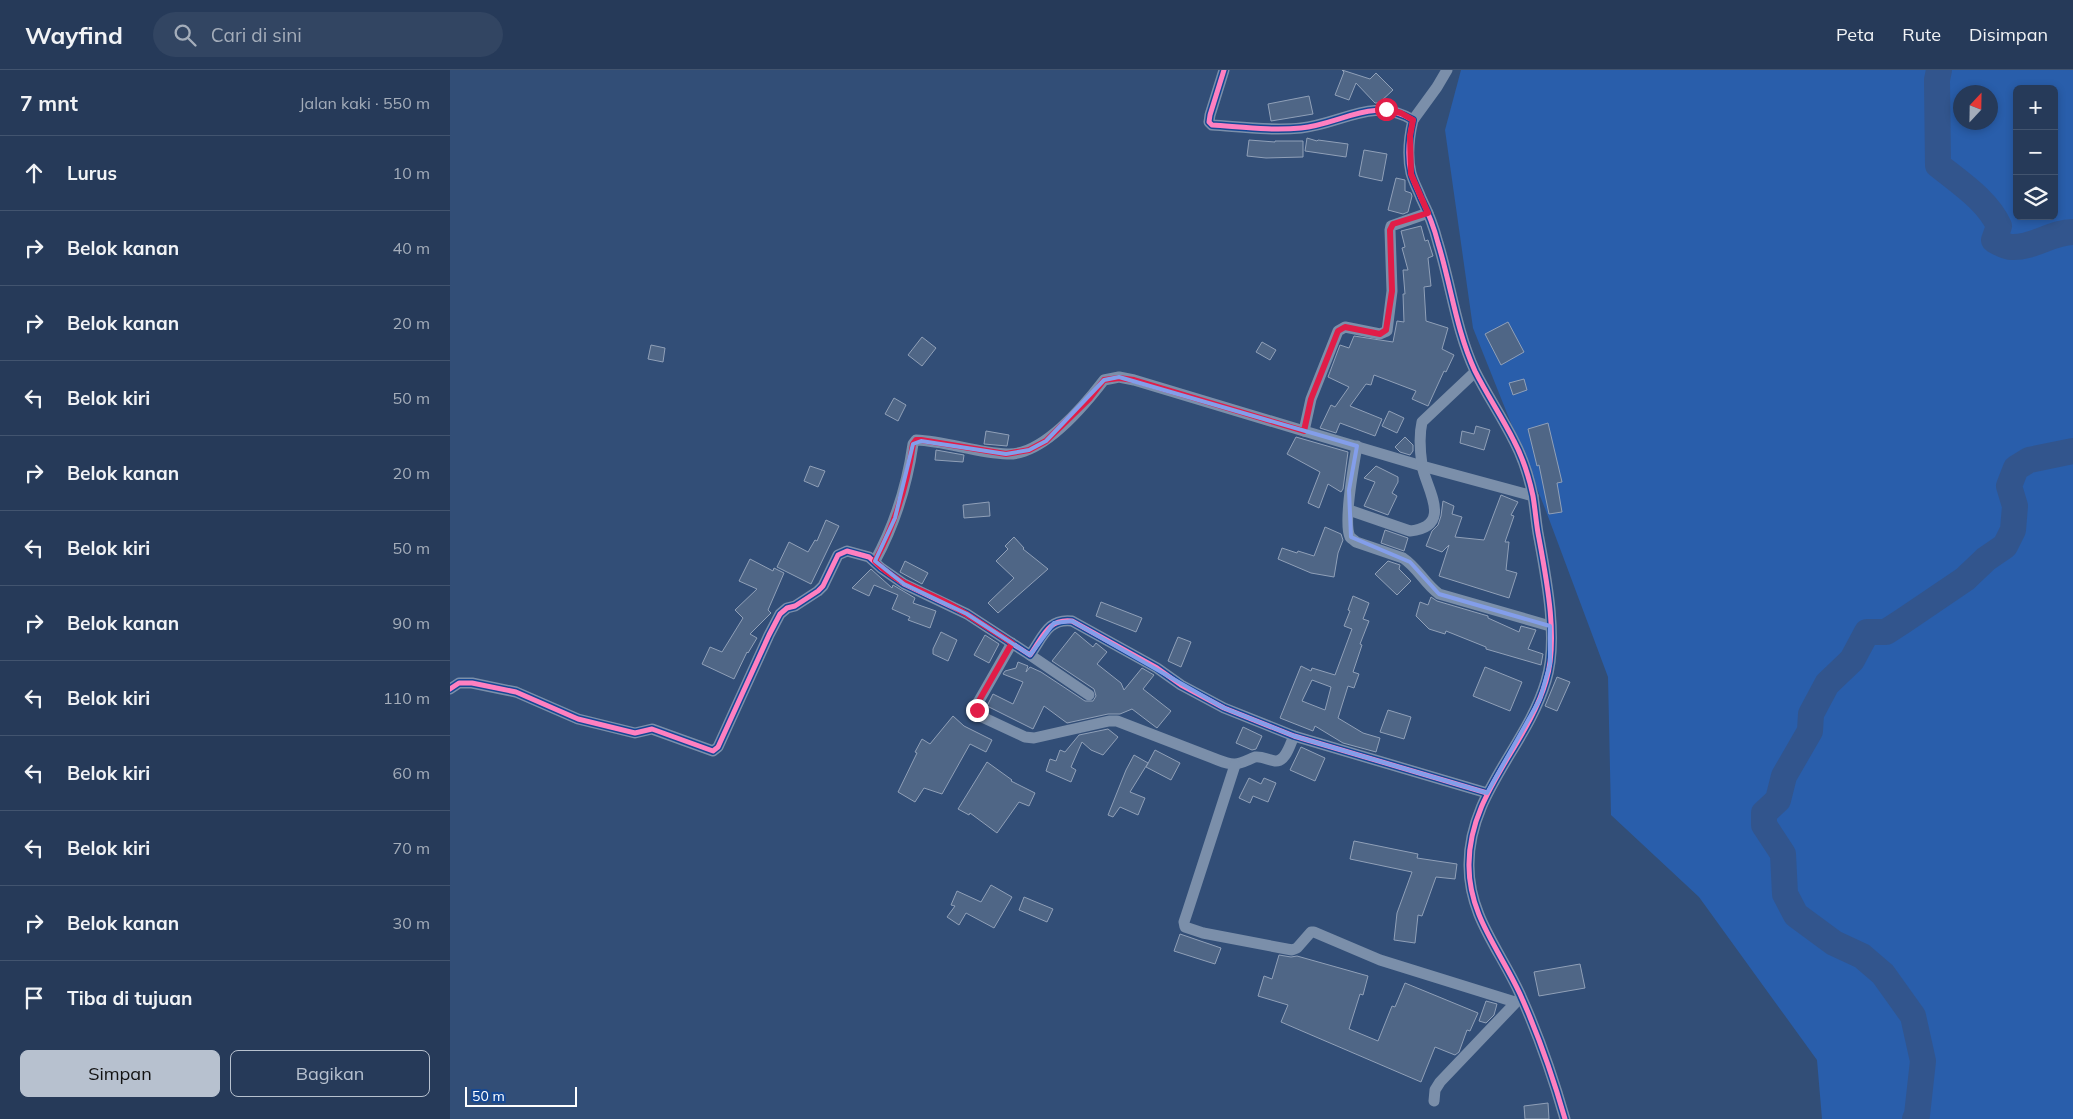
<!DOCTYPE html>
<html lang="id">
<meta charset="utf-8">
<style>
:root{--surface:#263a59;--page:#324562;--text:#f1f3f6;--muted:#a4adba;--line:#42546f;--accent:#b7c1cf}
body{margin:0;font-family:Mulish,sans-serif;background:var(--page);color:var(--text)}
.controls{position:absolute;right:15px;top:15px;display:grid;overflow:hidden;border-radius:8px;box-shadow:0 2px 8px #0003}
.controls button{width:45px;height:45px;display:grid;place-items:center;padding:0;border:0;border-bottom:1px solid var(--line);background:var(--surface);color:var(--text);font:25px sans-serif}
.compass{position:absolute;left:1503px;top:15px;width:45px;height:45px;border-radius:50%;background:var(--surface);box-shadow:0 2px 8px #0003;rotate:22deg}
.scale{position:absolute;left:15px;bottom:12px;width:112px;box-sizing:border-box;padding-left:5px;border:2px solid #fff;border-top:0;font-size:14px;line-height:18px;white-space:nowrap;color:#fff;-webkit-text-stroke:4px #154894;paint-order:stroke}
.stop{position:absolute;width:15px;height:15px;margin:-11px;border:4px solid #e11d48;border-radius:50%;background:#fff}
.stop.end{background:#e11d48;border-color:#fff;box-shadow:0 1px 5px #0008}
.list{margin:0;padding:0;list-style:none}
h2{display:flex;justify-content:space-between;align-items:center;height:65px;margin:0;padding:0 20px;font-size:21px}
h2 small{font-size:16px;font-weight:400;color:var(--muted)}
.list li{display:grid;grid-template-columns:32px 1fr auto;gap:15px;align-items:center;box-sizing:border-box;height:75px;padding:0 20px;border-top:1px solid var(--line)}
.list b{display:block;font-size:19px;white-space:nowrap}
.list em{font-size:16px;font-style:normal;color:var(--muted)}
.actions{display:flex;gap:10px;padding:15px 20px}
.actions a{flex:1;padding:11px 0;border:1px solid var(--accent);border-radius:8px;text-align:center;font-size:18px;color:var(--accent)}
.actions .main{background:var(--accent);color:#111}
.icon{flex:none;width:28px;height:28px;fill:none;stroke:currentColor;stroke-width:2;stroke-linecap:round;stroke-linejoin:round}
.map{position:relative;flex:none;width:1623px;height:1049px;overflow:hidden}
header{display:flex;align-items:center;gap:30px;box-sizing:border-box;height:70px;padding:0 25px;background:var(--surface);border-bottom:1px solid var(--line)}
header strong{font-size:24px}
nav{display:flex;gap:28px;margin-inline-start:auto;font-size:18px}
.search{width:350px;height:45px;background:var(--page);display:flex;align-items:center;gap:12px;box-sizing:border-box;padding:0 18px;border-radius:28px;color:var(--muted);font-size:19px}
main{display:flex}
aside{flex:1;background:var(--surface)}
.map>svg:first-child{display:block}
.green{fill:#295eab;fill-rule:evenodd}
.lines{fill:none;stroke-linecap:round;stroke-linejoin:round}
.river{stroke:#32558d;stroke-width:26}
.building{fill:#4f6686;stroke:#90a0b8;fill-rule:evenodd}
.minor{stroke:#7b8faa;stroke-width:11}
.cycleway-casing{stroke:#154894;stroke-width:8}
.cycleway{stroke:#ff80c0;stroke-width:5}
.route{stroke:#e11d48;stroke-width:6}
.marked{fill:none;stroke:#839eea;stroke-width:4;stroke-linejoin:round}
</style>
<header>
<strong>Wayfind</strong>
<div class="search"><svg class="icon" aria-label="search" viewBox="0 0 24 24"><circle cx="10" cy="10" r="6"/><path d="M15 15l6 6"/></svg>Cari di sini</div>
<nav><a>Peta</a><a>Rute</a><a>Disimpan</a></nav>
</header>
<main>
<aside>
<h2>7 mnt<small>Jalan kaki · 550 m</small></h2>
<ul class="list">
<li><svg class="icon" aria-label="ahead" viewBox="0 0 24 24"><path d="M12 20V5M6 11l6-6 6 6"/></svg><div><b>Lurus</b></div><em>10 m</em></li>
<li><svg class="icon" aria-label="right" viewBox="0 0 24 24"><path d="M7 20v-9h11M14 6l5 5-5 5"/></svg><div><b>Belok kanan</b></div><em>40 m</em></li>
<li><svg class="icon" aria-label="right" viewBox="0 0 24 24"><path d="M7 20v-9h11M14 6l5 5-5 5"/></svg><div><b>Belok kanan</b></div><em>20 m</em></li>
<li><svg class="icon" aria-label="left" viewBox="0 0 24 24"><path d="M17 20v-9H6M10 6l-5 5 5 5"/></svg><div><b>Belok kiri</b></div><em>50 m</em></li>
<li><svg class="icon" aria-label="right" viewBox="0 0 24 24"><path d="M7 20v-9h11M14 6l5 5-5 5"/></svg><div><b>Belok kanan</b></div><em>20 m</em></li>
<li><svg class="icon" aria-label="left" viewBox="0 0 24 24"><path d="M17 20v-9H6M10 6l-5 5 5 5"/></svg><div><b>Belok kiri</b></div><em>50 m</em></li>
<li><svg class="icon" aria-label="right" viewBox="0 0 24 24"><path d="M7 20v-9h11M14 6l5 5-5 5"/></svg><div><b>Belok kanan</b></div><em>90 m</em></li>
<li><svg class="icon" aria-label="left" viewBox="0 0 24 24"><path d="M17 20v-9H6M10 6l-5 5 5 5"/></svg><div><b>Belok kiri</b></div><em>110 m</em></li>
<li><svg class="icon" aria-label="left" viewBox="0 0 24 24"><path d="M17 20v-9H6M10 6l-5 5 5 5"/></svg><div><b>Belok kiri</b></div><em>60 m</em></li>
<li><svg class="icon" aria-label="left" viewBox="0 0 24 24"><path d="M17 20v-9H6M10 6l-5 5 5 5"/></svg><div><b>Belok kiri</b></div><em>70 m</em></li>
<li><svg class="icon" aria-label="right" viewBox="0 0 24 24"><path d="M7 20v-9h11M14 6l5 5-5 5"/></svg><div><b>Belok kanan</b></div><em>30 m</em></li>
<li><svg class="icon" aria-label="arrive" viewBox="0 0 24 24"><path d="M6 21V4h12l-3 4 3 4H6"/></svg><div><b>Tiba di tujuan</b></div></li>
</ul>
<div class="actions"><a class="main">Simpan</a><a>Bagikan</a></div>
</aside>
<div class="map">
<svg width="1623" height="1049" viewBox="0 0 1623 1049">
<rect width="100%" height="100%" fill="#324e77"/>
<!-- green -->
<path class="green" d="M1011 0H1623V1049H1372L1367 990 1249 827 1161 745 1158 607 1096 441 1023 258 995 60ZM1567 19H1604V146H1567ZM1510 22H1540V52H1510Z"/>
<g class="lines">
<!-- river -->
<g class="river">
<path d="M1489 0 1487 10 1488 95C1510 113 1537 130 1549 156L1544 170C1549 173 1557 177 1562 177 1583 178 1602 162 1623 162"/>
<polyline points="1465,1049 1467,1045 1473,991 1463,946 1433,904 1412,886 1384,873 1346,845 1335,824 1333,784 1314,755 1314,743 1328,730 1334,706 1360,661 1361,644 1377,614 1402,590 1417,562 1436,562 1453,551 1515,509 1536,489 1555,476 1563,460 1565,436 1559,416 1566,398 1579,390 1623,381"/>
</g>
</g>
<!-- building -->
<g class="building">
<polygon points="892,0 920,9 926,3 943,20 929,33 925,33 906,13 899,30 885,25 894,2"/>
<polygon points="859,26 863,44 821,51 818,34"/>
<polygon points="857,68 867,71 868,70 898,74 896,87 855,81"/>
<polygon points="799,70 825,72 825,71 853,71 853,87 816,88 797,86"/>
<polygon points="914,80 937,84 932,111 909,106"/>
<polygon points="946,108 955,110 955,121 961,123 962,126 958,142 953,144 938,140"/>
<polygon points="971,156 975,171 978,170 983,186 978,188 981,216 974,217 976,251 998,258 992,279 1004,285 996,302 994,301 978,336 962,329 966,321 924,305 921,315 916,314 900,336 932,349 925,366 890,353 886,363 870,358 881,335 885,337 899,317 878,307 890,275 899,278 904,266 943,272 947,251 954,252 953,224 955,224 953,200 958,200 952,178 955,177 951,161"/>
<polygon points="1058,252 1074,282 1051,295 1035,264"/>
<polygon points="472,267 486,278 472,296 458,285"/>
<polygon points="812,272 826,280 820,290 806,282"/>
<polygon points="201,275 215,278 213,292 198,289"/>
<polygon points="1074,309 1077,320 1063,325 1059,313"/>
<polygon points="444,328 456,335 448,351 435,344"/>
<polygon points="939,341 954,348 947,363 932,356"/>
<polygon points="1098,353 1112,412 1107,413 1112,442 1099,444 1089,395 1087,396 1078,359"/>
<polygon points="1026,356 1040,360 1034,380 1010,373 1012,361 1024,364"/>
<polygon points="536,361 559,365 557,376 534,374"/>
<polygon points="846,367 898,382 893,419 891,422 878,414 869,438 858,433 870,402 837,384"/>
<polygon points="955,367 963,375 963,381 960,385 950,382 945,377"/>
<polygon points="486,380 514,385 513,392 485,390"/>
<polygon points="360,396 375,401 368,417 354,411"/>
<polygon points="926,396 948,407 948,412 942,423 947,426 938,445 914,436 925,412 914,408"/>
<polygon points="1051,425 1068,432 1061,445 1064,446 1055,472 1059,472 1056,500 1067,503 1059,528 989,506 999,475 992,482 976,476 982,461 988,455 991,446 993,431 1004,436 1002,444 1012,447 1005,467 1034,470"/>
<polygon points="539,432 540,446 514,448 513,435"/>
<polygon points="376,450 389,456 361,514 327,497 339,472 358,482 365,470 367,471"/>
<polygon points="875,457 891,464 893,470 888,483 884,507 861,503 828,489 832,478 847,483 848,481 864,486"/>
<polygon points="935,460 958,468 954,481 931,473"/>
<polygon points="564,467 574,478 573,479 598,499 548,543 538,533 564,508 546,491 558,479 555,476"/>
<polygon points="300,489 323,501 324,498 334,503 318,540 321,543 300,564 307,568 298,583 297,582 284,609 252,594 260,577 272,582 293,548 285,540 307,519 289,511"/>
<polygon points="455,491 478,503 472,514 450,502"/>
<polygon points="938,491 950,495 949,499 961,511 947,525 925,504"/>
<polygon points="421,499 442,518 443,515 465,528 463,533 486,541 480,558 458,550 460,547 442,539 448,525 424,515 419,526 402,518"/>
<path d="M903 526 919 533 913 549 919 551 910 574 912 575 903 602 909 604 904 618 898 616 888 648 913 663 930 668 926 682 893 673 865 656 863 661 830 648 851 596 861 601 862 598 885 605 902 559 894 556 900 541 898 540ZM862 610 881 617 875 640 852 631Z"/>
<polygon points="981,527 987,531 1038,546 1038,548 1069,562 1071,556 1086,560 1078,579 1093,584 1091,595 1036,579 1036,577 996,561 995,564 979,559 966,546 970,532 978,535"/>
<polygon points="651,532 692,548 686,562 646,546"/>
<polygon points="491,562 507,570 498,591 483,584 483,579"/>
<polygon points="625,562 643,577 646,573 657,582 647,594 671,613 674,620 692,598 704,605 693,619 721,641 707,658 682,639 670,644 658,644 617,653 594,636 583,659 537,636 543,624 563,634 573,612 553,604 555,601 566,598 568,592 578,596 576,602 580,597 591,602 635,631 643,631 646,626 644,619 602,591"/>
<polygon points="535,565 549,574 539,593 524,585"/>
<polygon points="728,567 741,572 731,597 718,591"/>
<polygon points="1035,597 1072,612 1060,641 1023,626"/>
<polygon points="1107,607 1120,612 1107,641 1095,636"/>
<polygon points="938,640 961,647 954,669 930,662"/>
<polygon points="503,646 514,656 542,670 536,682 520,674 492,724 474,718 465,732 448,722 467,683 465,682 472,669 480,674"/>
<polygon points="793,657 812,666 806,679 802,680 786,673"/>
<polygon points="658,659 668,667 653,685 641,680 632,672 621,697 626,700 621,712 596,701 600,689 606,691 610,680 615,682 629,665"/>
<polygon points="851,677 875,688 865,711 840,700"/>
<polygon points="705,680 730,693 721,710 696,697"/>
<polygon points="684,685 698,693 680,722 695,728 688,745 670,737 663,747 658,745 676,700"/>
<polygon points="537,692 562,710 561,711 585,723 579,736 569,732 547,763 520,743 519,745 508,739"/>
<polygon points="799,708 811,714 814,708 826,713 818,732 803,726 800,733 789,728"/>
<polygon points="904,771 968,784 967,788 1007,794 1005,809 986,807 972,846 968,845 965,873 944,870 947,843 962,802 900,789"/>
<polygon points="541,815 562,827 544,858 516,843 509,855 497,847 505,836 501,835 507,821 531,832"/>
<polygon points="574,827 603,839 597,852 569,840"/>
<polygon points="730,864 771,878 765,894 724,881"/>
<polygon points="829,885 841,887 847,886 918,906 913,925 910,924 899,959 928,971 942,936 945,937 955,913 1028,943 1020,961 1017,960 1009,982 1005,985 985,977 971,1012 831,952 838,935 808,926 814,906 822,909"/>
<polygon points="1130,894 1135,918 1089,926 1084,902"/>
<polygon points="1036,931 1047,934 1044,945 1036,953 1029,951"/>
<polygon points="1098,1033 1099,1049 1075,1049 1074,1036"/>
</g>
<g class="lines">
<!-- minor -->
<g class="minor">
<path d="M774 0 760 45 759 52 762 55C792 57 822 61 851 58 891 54 924 26 963 50 959 67 957 86 961 103 963 111 968 120 971 128 978 142 984 157 988 173 1001 215 1006 260 1025 301 1037 325 1052 347 1064 371 1073 388 1079 407 1083 426 1085 438 1086 451 1088 463 1096 506 1109 570 1096 611 1077 676 1018 724 1019 796 1019 846 1050 880 1070 924 1088 964 1103 1007 1115 1049"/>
<polyline points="963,50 987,17 997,0"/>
<polyline points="978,143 941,156 940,160 942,221 937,261 930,264 895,257 888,261 861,329 854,361 972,396 1083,426"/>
<path d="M907 376C904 393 893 453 900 467 902 469 904 470 906 472L953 488C968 498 975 514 989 524L1100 556"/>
<path d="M899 440 960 461C1005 456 975 417 972 395 970 381 969 365 972 352L1025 302"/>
<path d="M425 491C445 454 457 416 463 374L466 370C496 371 526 383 557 384 592 386 634 336 654 310L669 307 684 310 854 361"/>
<path d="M562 573 526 636 530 646 575 667 584 668 659 651H667L768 690C786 697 788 694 805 687 812 686 818 690 825 691 836 692 840 674 844 666"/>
<polyline points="580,585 639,625"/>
<path d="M0 619 9 613H22L66 622 128 649 185 663 202 659 263 681 268 677 319 565 330 544 337 538 345 536 368 521 373 516 388 485 397 481 419 487 431 498 454 514 517 544 580 585C593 567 598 548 622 551L707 598 731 615 774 638 844 666 1037 723"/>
<polyline points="785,695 738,840 734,852 735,857 753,863 842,880 847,878 861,862 864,862 930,890 1065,932"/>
<polyline points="984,1031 985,1020 990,1012 1070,928"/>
</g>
<!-- cycleway casing -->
<g class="cycleway-casing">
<g id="cycleway">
<path d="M774 0 760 45 759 52 762 55C792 57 822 61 851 58 891 54 924 26 963 50 959 67 957 86 961 103 963 111 968 120 971 128 978 142 984 157 988 173 1001 215 1006 260 1025 301 1037 325 1052 347 1064 371 1073 388 1079 407 1083 426 1085 438 1086 451 1088 463 1096 506 1109 570 1096 611 1077 676 1018 724 1019 796 1019 846 1050 880 1070 924 1088 964 1103 1007 1115 1049"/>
<path d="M0 619 9 613H22L66 622 128 649 185 663 202 659 263 681 268 677 319 565 330 544 337 538 345 536 368 521 373 516 388 485 397 481 419 487 431 498 454 514 517 544 580 585C593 567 598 548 622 551L707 598 731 615 774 638 844 666 1037 723"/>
</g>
</g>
<!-- cycleway -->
<use href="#cycleway" class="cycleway"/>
</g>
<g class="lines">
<!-- route -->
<path class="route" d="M527 640 526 636 562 573C541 560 521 546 499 534 473 520 445 513 425 491 445 454 457 416 463 374L466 370H471L556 384 579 380 596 371 640 328 654 310 669 308 684 310 854 361 861 329 888 261 895 257 930 264 936 260 942 221 940 160 943 154 978 143 961 104 960 66 963 50 951 43 936 39"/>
</g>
<!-- marked area -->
<path class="marked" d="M669 307 907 376 899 420 901 467 960 492 989 524 1100 556V594L1090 629 1037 723 844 666 774 638 622 551 604 553 580 585 517 544 454 514 425 491 445 448 463 374 471 371 556 384 579 380 596 371 654 310Z"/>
</svg>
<div class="controls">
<button>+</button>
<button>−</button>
<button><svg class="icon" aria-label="layers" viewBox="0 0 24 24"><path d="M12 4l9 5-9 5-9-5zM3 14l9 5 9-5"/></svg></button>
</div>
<svg class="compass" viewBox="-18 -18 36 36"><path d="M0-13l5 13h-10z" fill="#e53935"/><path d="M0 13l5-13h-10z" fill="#a4adba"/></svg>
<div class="scale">50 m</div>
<div class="stop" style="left:936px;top:39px"></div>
<div class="stop end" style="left:527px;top:640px"></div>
</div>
</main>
